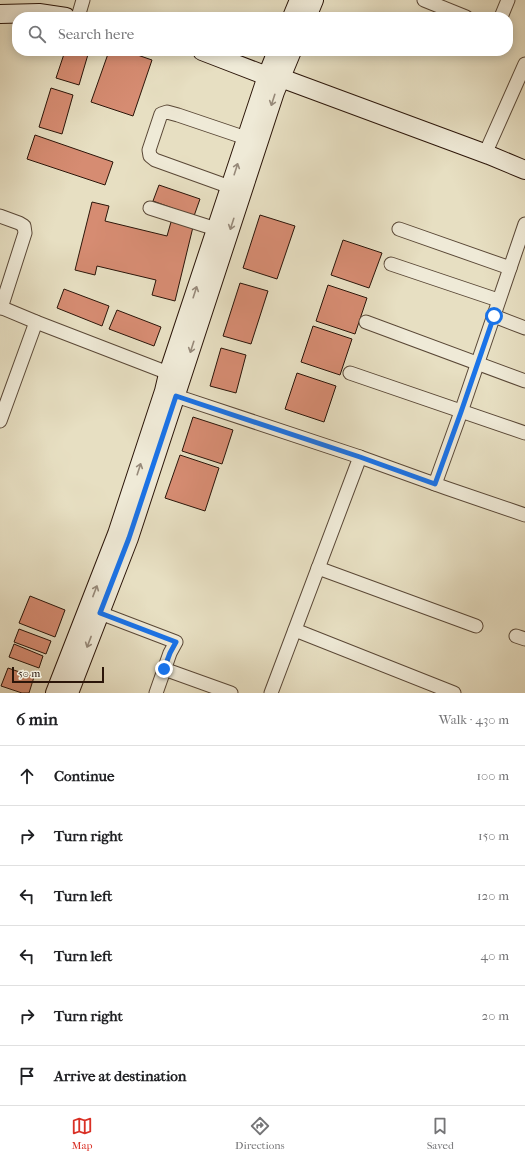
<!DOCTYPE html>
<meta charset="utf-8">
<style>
:root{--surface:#fff;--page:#f2f2f2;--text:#202124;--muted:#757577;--line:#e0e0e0;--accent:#d93025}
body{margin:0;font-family:"IM FELL French Canon",serif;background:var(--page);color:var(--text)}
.scale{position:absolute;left:12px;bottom:10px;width:92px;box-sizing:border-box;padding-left:4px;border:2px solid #2b1509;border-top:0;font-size:11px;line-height:14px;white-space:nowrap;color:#2b1509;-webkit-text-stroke:3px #efead7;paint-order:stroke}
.stop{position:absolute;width:12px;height:12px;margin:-9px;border:3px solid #1a73e8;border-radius:50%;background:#fff}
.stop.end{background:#1a73e8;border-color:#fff;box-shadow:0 1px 4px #0008}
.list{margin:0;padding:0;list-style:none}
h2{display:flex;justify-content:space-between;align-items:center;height:52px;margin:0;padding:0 16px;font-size:17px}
h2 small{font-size:13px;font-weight:400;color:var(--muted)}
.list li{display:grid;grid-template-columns:26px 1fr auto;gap:12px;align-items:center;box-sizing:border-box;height:60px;padding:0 16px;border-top:1px solid var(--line)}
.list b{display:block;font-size:15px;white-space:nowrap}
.list em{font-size:13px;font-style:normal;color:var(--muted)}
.icon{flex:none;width:22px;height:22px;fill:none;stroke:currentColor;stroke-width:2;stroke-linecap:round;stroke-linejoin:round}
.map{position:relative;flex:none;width:525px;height:693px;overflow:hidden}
.search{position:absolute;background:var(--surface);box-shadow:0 2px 10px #0003;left:12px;right:12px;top:12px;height:44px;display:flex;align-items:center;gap:10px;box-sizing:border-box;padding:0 14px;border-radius:16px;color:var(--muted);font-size:15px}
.sheet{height:412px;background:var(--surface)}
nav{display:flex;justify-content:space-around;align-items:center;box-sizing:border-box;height:56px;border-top:1px solid var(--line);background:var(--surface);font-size:11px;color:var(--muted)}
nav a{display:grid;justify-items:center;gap:2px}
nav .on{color:var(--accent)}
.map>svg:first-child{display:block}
.building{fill:#d68c72;stroke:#2b1509}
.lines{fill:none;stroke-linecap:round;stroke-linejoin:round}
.street-casing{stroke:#5a4837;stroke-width:15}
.secondary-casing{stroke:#2b1509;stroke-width:20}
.street{stroke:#efead7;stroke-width:13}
.secondary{stroke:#efead7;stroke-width:18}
.oneway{stroke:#978a7a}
.route{stroke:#1a73e8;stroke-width:5}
</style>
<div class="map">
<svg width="525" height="693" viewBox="0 0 525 693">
<rect width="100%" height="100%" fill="#e7dfc2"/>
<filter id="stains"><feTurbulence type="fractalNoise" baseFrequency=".005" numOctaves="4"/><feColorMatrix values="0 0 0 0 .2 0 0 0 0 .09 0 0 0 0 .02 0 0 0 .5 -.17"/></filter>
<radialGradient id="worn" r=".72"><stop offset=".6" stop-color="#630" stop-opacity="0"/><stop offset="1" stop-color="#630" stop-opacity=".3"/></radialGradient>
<!-- building -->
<g class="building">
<polygon points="65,51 89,51 79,85 56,78"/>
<polygon points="109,51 126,51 152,60 133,116 91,102"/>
<polygon points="51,88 73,95 62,134 39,127"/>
<polygon points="35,135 113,162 105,185 27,159"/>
<polygon points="159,185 200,199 194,216 153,201"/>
<polygon points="92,202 109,206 105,221 167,236 171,222 193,227 175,301 152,295 156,280 97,266 95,275 75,270"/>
<polygon points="260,215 295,226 277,279 243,268"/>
<polygon points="343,240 382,253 369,288 331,275"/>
<polygon points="240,283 268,291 251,344 223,336"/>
<polygon points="328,285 367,298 355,334 316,321"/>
<polygon points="64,289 109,306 102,326 57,308"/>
<polygon points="117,310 161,327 154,346 109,329"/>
<polygon points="313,326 352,339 340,375 301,362"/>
<polygon points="221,348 246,355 236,393 210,386"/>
<polygon points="297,373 336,386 324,422 285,409"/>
<polygon points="193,417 233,430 222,464 182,451"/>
<polygon points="180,455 219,468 205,511 165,498"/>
<polygon points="30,596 65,610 55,637 19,623"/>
<polygon points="19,629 51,641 46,654 14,642"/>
<polygon points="14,644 43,656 39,668 9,657"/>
<polygon points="8,668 34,677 29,693 22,693 1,686"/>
</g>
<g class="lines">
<!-- street casing -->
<g class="street-casing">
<g id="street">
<polyline points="424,0 466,17"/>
<polyline points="78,17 83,0"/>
<polyline points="501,17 508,0"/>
<polyline points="485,154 525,64"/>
<polyline points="230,187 155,160 150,156 149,150 161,114 167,112 178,115 246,138"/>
<polyline points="150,208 216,229"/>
<polyline points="0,216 19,223 24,226 25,233 1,308"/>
<polyline points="399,229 510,268"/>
<polyline points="391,264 498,300"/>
<polyline points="0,307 36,322"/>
<polyline points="494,316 525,328"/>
<polyline points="366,322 525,381"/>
<polyline points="350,373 525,433"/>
<polyline points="167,393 360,457 446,488 525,515"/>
<polyline points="0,421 36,322 176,376"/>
<polyline points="435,484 461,412 525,224"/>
<polyline points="318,568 476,626"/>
<polyline points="100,613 176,642 170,653 156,693"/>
<polyline points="295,630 454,693"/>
<polyline points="516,636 525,639"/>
<polyline points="164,669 231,693"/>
<polyline points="271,693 360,457"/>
</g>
</g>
<!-- secondary casing -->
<g class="secondary-casing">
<g id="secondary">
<polyline points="0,14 39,13 66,17"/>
<polyline points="292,17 299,0"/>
<polyline points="307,17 314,0"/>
<polyline points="202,51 267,76 281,78 489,155 525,170"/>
<polyline points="55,693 117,534 164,391 168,374 267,76 277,51"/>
<polyline points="69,693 129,538 275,92 292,51"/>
</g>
</g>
<!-- street -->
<use href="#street" class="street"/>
<!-- secondary -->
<use href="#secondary" class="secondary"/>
</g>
<!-- one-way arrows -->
<defs><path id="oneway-shaft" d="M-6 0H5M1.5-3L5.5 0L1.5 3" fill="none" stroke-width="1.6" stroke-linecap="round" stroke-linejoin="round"/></defs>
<g class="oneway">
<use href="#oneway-shaft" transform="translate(273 100) rotate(108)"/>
<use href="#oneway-shaft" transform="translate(236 169) rotate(-72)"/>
<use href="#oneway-shaft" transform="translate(232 224) rotate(108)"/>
<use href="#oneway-shaft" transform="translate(195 292) rotate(-72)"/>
<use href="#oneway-shaft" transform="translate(192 347) rotate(108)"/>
<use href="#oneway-shaft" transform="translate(139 469) rotate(-72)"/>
<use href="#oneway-shaft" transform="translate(95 591) rotate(-69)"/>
<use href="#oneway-shaft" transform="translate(89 642) rotate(111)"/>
</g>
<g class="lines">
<!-- route -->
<polyline class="route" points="164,669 170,653 176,642 100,613 129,538 176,396 360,457 435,484 461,412 494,316"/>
</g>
<rect width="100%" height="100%" filter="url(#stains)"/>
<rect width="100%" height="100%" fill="url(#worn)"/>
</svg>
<div class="scale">50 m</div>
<div class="stop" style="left:494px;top:316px"></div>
<div class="stop end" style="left:164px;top:669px"></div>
<div class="search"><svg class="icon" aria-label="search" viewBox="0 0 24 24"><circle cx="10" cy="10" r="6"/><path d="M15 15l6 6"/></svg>Search here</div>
</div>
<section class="sheet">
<h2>6 min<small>Walk · 430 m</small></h2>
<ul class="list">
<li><svg class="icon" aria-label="ahead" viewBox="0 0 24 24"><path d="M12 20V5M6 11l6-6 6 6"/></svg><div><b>Continue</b></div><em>100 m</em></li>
<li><svg class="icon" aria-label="right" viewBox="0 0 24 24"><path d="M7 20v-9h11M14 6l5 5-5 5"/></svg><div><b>Turn right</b></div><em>150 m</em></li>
<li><svg class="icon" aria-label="left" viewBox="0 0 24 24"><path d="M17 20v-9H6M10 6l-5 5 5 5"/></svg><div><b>Turn left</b></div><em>120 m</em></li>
<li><svg class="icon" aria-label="left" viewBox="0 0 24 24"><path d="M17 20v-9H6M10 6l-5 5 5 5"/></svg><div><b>Turn left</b></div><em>40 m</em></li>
<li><svg class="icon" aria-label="right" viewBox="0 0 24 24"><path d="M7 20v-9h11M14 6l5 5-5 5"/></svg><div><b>Turn right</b></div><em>20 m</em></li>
<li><svg class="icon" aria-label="arrive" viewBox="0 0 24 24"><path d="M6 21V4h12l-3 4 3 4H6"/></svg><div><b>Arrive at destination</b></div></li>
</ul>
</section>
<nav>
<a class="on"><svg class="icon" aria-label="map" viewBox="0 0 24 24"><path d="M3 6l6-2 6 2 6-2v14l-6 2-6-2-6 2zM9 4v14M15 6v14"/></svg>Map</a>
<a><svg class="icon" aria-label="directions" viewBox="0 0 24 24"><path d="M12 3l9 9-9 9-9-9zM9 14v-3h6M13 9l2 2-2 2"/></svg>Directions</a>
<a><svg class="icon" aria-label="saved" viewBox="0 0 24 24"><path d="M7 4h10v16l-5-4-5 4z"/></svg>Saved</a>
</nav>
